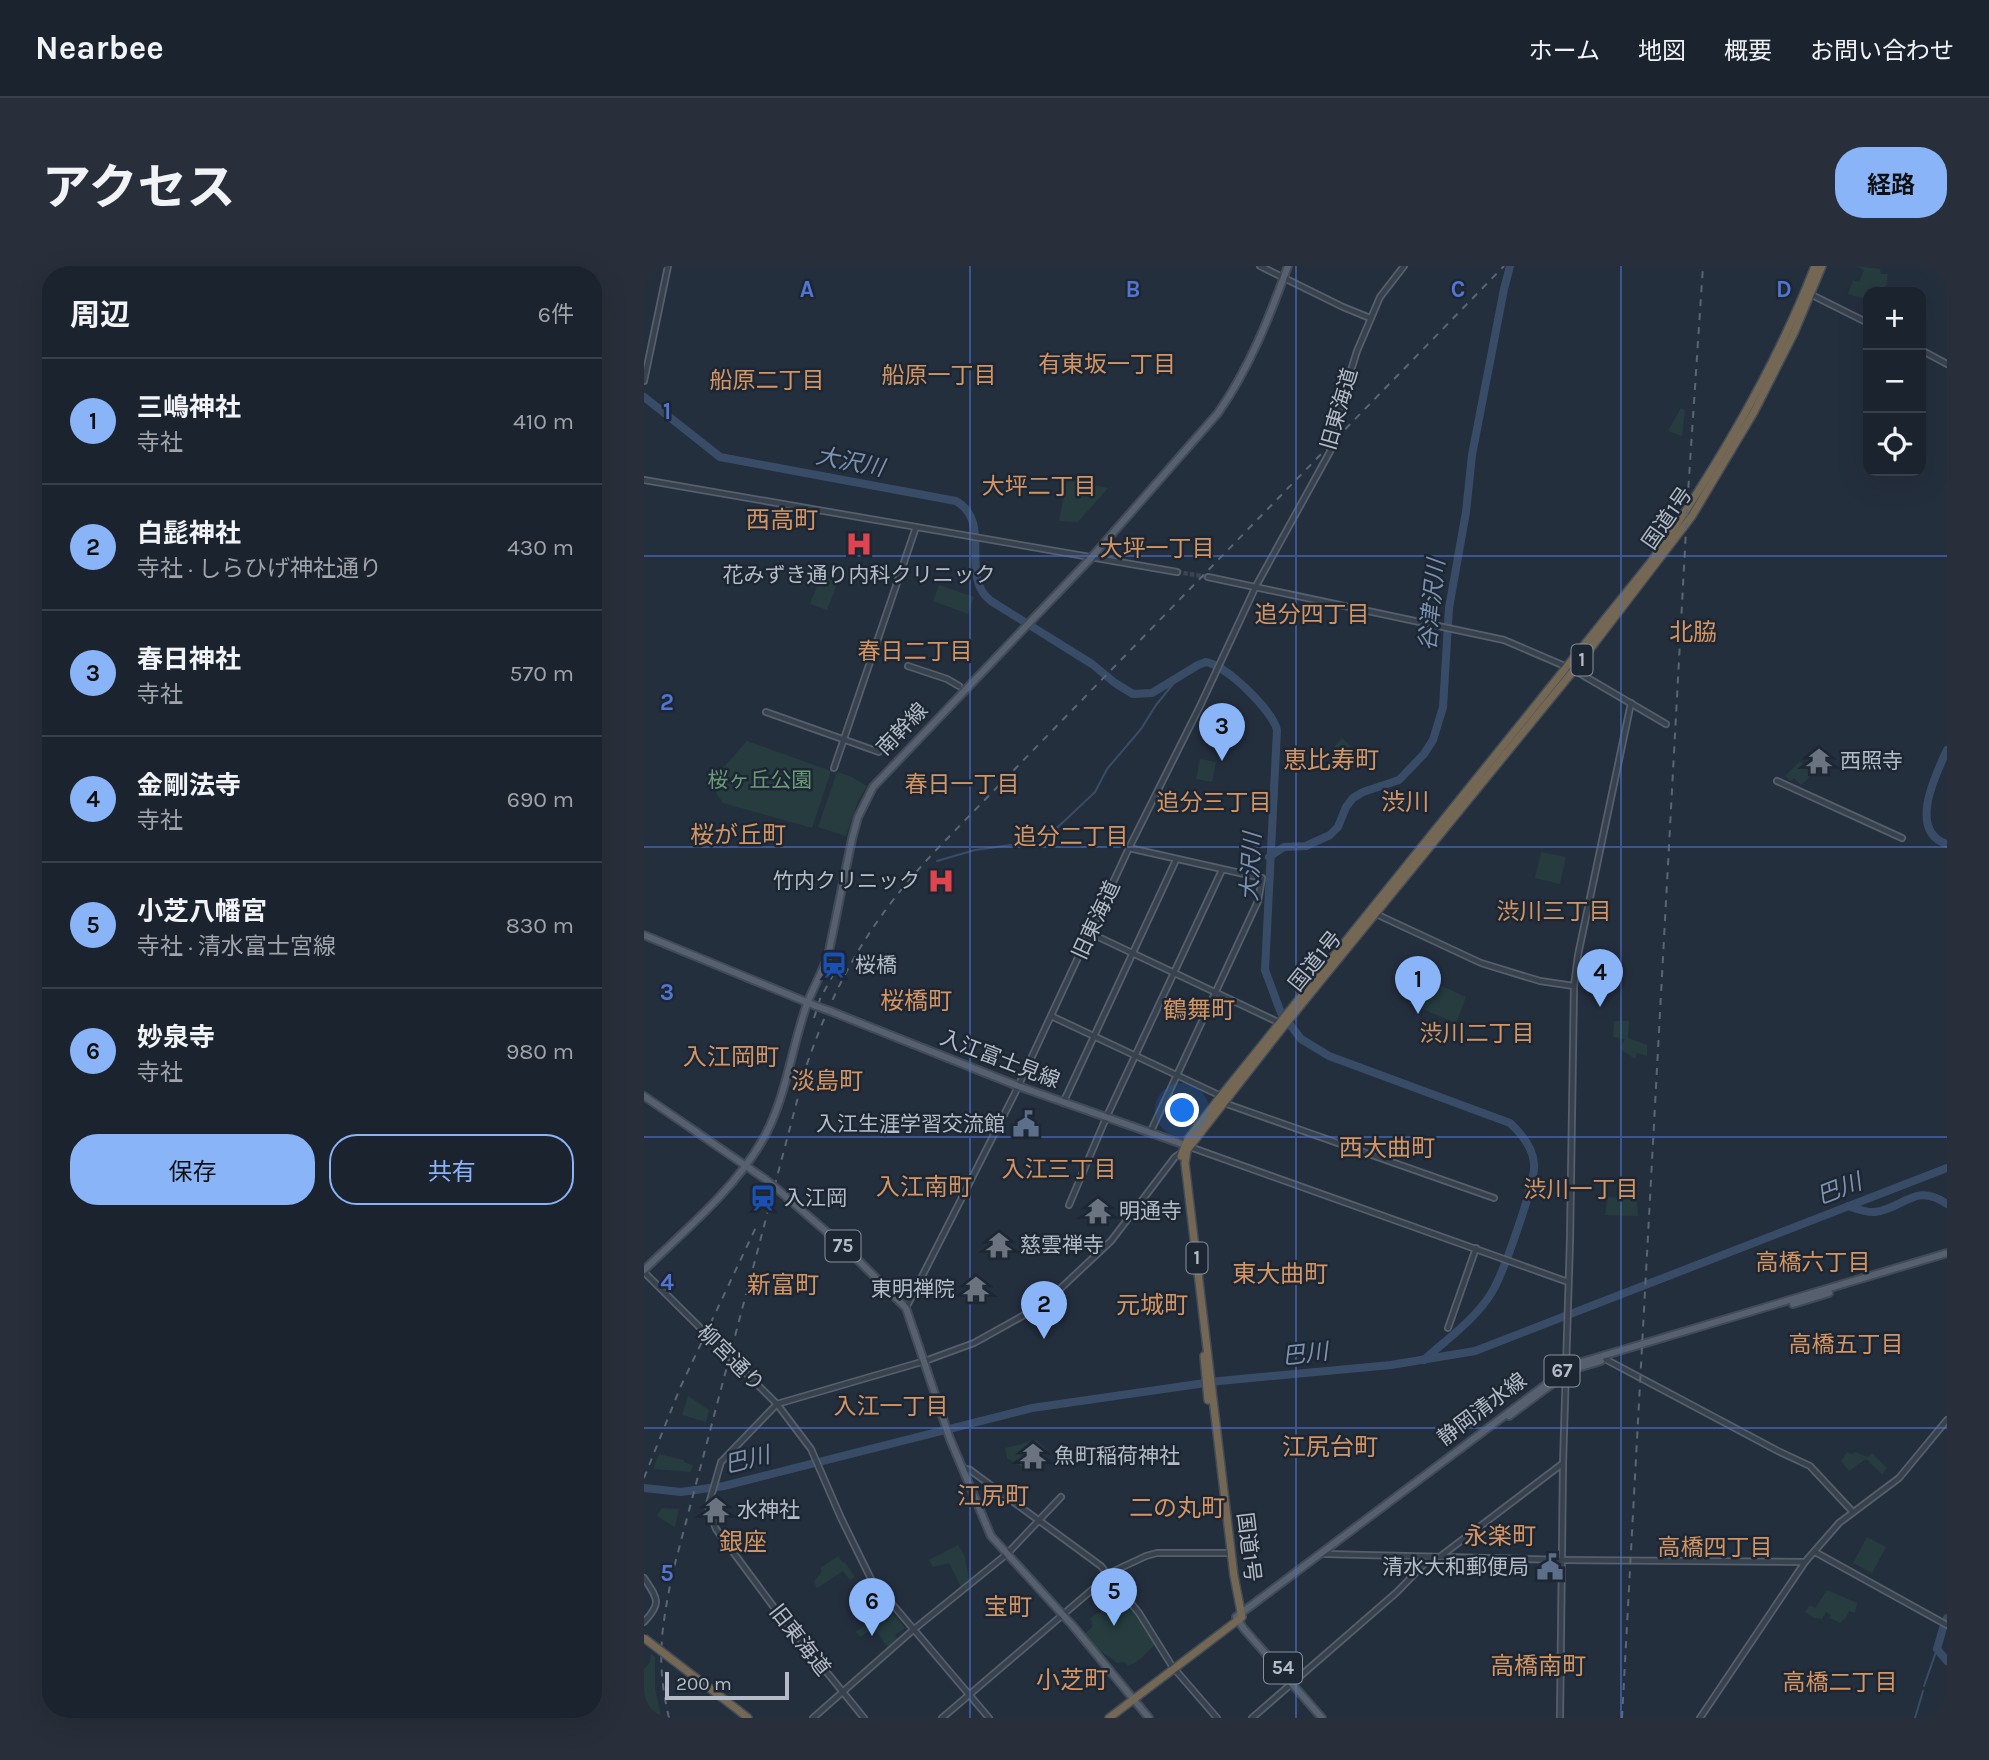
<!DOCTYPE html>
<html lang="ja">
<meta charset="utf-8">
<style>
:root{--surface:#1b232e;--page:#282f3a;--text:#f1f3f6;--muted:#a0a4aa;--line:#39404a;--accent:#8ab4f8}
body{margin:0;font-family:Karla,"Noto Sans JP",sans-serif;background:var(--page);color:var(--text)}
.controls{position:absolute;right:21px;top:21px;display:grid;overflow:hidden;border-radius:14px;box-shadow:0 7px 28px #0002}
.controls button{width:63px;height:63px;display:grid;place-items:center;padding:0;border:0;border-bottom:2px solid var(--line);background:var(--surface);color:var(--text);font:35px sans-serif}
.scale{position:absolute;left:21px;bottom:18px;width:124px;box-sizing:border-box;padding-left:7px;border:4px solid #b4bcc9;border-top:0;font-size:19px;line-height:24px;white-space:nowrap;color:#b4bcc9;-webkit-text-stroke:5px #1d2633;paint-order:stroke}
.you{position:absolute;left:539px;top:845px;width:24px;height:24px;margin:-18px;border:5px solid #fff;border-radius:50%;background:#1a73e8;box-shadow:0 0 0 10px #1a73e833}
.badge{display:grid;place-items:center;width:46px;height:46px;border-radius:50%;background:var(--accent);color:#111;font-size:23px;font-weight:700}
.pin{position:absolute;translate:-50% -58px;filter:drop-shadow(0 2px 4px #0008)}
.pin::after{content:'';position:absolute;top:37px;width:24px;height:21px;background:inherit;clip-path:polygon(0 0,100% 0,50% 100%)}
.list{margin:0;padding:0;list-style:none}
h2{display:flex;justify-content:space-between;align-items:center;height:91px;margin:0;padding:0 28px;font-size:30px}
h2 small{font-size:23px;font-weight:400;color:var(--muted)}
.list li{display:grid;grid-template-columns:46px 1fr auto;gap:21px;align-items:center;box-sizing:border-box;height:126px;padding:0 28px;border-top:2px solid var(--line)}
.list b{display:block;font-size:26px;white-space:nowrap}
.list p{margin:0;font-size:23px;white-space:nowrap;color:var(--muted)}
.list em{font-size:23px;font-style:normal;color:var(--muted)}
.actions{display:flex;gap:14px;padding:21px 28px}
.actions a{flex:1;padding:16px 0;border:2px solid var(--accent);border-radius:28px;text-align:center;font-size:24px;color:var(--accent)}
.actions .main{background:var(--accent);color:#111}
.icon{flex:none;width:38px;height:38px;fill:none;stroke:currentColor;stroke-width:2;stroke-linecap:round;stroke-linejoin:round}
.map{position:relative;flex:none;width:1303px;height:1452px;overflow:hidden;border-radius:28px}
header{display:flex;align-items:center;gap:42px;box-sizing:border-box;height:98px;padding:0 35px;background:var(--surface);border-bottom:2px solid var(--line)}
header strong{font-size:33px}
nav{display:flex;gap:38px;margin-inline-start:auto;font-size:24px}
.intro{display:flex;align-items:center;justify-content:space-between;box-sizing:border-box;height:168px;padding:0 42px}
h1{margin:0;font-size:49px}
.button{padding:18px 32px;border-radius:28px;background:var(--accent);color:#111;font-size:24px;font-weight:700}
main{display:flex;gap:42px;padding:0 42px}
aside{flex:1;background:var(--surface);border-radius:28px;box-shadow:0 7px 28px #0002}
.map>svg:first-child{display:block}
.green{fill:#263c3f}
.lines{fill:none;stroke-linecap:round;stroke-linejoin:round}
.stream{stroke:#394c67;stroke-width:2}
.river{stroke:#394c67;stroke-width:8}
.minor-tunnel{stroke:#3a4453;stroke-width:4.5;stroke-dasharray:4.5 2;stroke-linecap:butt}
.minor-casing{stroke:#565f6c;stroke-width:8}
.major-casing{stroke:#414a57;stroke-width:10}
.highway-casing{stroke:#434c59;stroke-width:10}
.minor{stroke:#38414e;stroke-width:4.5}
.major{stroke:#56606e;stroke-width:6}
.highway{stroke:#746855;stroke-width:7}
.rail{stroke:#5a6575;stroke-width:2;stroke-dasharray:7 7;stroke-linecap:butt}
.major-bridge-casing{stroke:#414a57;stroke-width:10;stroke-linecap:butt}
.highway-bridge-casing{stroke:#434c59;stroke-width:10;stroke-linecap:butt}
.major-bridge{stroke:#56606e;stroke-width:6}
.highway-bridge{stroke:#746855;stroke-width:7}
.grid{fill:none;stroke:#5274d3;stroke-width:2;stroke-opacity:0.55}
.labels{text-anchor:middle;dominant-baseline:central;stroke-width:5;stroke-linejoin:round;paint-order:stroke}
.shield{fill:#1d2633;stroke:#878f9c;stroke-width:2}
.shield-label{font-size:19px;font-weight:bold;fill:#b4bcc9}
.street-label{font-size:21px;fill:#b4bcc9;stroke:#1d2633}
.poi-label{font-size:21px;fill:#b4bcc9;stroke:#1d2633;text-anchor:start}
.park-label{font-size:21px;fill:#6b9a76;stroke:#1d2633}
.neighbourhood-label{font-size:23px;fill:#d59563;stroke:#1d2633}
.water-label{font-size:23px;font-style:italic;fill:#7c92b1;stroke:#1d2633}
.quarter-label{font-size:24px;fill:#d59563;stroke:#1d2633}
.grid-label{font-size:23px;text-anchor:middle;font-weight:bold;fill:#5274d3;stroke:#1d2633;stroke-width:5;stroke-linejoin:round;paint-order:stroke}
</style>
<header>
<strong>Nearbee</strong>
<nav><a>ホーム</a><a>地図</a><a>概要</a><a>お問い合わせ</a></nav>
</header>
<div class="intro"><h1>アクセス</h1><a class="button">経路</a></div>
<main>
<aside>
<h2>周辺<small>6件</small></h2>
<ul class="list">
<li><span class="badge">1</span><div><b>三嶋神社</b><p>寺社</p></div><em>410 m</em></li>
<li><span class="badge">2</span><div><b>白髭神社</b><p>寺社 · しらひげ神社通り</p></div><em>430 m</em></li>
<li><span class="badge">3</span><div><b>春日神社</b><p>寺社</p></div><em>570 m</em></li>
<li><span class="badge">4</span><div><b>金剛法寺</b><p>寺社</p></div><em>690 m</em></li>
<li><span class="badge">5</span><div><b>小芝八幡宮</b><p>寺社 · 清水富士宮線</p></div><em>830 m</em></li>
<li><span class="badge">6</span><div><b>妙泉寺</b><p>寺社</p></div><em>980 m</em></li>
</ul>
<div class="actions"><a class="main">保存</a><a>共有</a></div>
</aside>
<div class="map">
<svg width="1303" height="1452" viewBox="0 0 1303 1452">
<rect width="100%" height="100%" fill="#242f3e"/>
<!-- green -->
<g class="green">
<polygon points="1212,0 1236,3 1237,8 1244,8 1242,23 1232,20 1224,26 1221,33 1204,28 1209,14 1215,16 1220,4"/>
<polygon points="1037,142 1041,144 1038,170 1024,165"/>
<polygon points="423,214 464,222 434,256 415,255"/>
<polygon points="177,310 194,316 183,344 166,338"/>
<polygon points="295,319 330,331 324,348 289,335"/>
<polygon points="698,472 715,488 706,497 689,482"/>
<polygon points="103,475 187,505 168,562 79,537 62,512 81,500"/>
<polygon points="556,493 572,496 568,516 552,513"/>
<polygon points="1156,495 1168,509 1157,519 1150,512 1147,515 1141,510"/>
<polygon points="193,506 208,511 223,520 214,535 202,570 174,561"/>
<polygon points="897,586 922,591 916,618 891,612"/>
<polygon points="776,710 822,731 812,757 764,737"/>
<polygon points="970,755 985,755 984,772 1003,779 1003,790 993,787 991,793 976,783 981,773 969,771"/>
<polygon points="964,931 993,932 994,950 961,949"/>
<polygon points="44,1130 65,1144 62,1156 38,1149"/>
<polygon points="392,1174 403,1184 396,1195 378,1201 363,1192 361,1182"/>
<polygon points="1203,1186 1208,1188 1211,1186 1224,1191 1228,1187 1243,1202 1238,1208 1222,1193 1205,1205 1197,1195"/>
<polygon points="15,1188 40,1194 40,1196 49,1199 47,1206 9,1203"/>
<polygon points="18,1242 35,1243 31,1261 13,1250"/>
<polygon points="1223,1271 1242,1281 1228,1307 1209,1297"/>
<polygon points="314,1279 321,1291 325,1314 317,1321 305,1297 289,1301 285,1294"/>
<polygon points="194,1290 199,1297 201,1296 211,1311 206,1314 199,1305 173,1322 170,1316 178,1305 176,1302"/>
<polygon points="1183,1324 1213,1337 1211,1347 1205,1345 1201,1354 1199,1353 1197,1357 1185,1352 1187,1349 1182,1346 1178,1353 1170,1352 1161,1346 1166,1339 1171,1342"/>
<path d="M478 1339 483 1342 490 1341 513 1377C502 1385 498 1395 484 1400L480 1396 473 1397C460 1385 450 1386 441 1368L449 1360 446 1352 465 1341 467 1350 472 1348Z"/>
<polygon points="249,1349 261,1362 251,1369 254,1373 244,1382 230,1362 216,1371 212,1366 234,1350 242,1355"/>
<polygon points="7,1388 11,1391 11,1421 17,1451 14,1452 0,1439 0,1403 6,1396"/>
</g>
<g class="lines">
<!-- stream -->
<g class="stream">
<polyline points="293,595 331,584 374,578 414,561 451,526 463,503 497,463 512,439 534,412"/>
<polyline points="1280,1420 1293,1383"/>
<polyline points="1271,1452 1279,1425"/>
</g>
<!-- river -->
<g class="river">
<path d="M0 131 76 191 312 235C350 257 314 310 347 335L448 398 471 417 489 428 508 427 554 399 562 396C583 400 628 444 633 464L621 704 637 747 657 773 685 790 866 857C878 868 889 881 890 898 892 916 859 1008 848 1026 832 1053 803 1073 780 1094"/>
<path d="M1303 484C1292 508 1263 565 1303 578"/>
<polyline points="625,591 640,581 662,580 686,569 694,561 702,541 709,532 719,526 755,514 780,488 789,474 799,441 805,342 822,246 828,189 860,23 866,0"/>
<path d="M1204 940C1213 943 1223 947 1231 946 1261 942 1271 916 1303 938"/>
<polyline points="0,1222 37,1226 80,1220 388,1142 575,1115 747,1099 831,1085 1303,902"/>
<polyline points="1302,1355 1303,1352"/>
<polyline points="1299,1362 1293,1383 1303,1395"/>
</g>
<!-- minor-tunnel -->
<polyline class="minor-tunnel" points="533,306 564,311"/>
<!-- minor casing -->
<g class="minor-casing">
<g id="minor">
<polyline points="616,0 699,41 726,52"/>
<polyline points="1166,28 1224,57"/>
<polyline points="1277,84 1303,98"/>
<polyline points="0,115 24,0"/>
<polyline points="0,214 533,306"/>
<polyline points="564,311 860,374 930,404 1022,458"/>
<polyline points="264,400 303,413 315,420"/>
<polyline points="122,446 235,486"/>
<polyline points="190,502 272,261"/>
<polyline points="1133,515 1258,572"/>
<polyline points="485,582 618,612 614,635 506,867"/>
<polyline points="732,648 837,697 896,715 930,720"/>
<polyline points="446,667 636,757"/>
<polyline points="407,750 577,830"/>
<polyline points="419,837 532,594"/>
<polyline points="580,837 850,932"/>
<polyline points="546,881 924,1016"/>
<polyline points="425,939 462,852 578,604"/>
<polyline points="0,1006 133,1138 167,1183 197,1252 227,1313 345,1452"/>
<polyline points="262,1042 371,827 485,582 557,438 612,320 688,182 690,159 713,85 736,31 760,0"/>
<polyline points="804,1062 832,982"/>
<polyline points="961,1093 1134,1185 1166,1200 1208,1245"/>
<polyline points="318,1202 326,1204 457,1300 495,1347 528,1400 573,1452"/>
<polyline points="1171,1286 1303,1359"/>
<polyline points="681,1288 918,1294 1161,1296"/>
<polyline points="797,1290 918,1198"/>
<path d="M0 1312C14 1333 18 1337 0 1356"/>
<polyline points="169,1452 269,1364 363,1288 417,1231"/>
<polyline points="220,1452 129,1340 72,1263 64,1241 77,1196 133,1138 281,1095 330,1077 400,1038 467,975 531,891 537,887"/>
<polyline points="298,1452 470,1305 502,1290 513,1287 587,1287"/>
<polyline points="608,1452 753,1326 787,1291"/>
<polyline points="916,1452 919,1198 926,974 930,720 934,689 987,437"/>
<polyline points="1056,1452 1161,1296 1195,1257 1255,1212 1303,1154"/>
</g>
</g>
<!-- major casing -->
<g class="major-casing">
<g id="major">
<polyline points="0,669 172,740"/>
<polyline points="186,745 374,820 544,880"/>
<polyline points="0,830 121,913"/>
<polyline points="132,922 207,987 262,1042 306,1173 347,1270 429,1360 505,1452"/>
<path d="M0 1004C41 964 89 925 118 875 142 834 147 783 163 738 169 722 178 707 184 690L208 573 214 551 229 521 447 292 574 147C606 101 625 52 644 0"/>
<polyline points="1149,1038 1185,1027"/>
<polyline points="865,1150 927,1104 957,1095"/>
<polyline points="678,1452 600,1363 592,1351 928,1099 1303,987"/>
</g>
</g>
<!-- highway casing -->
<g class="highway-casing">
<g id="highway">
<path d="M537 890 544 873 577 830 1007 296C1072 203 1130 106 1171 0"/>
<polyline points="560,1090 564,1134"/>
<polyline points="94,1444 104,1452"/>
<polyline points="465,1452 598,1351 590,1310 541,897 543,884 639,761 930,404 1048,250 1110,146 1150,67 1178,0"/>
</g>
</g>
<!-- minor -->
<use href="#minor" class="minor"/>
<!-- major -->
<use href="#major" class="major"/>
<!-- highway -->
<use href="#highway" class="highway"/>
<!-- rail -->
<g class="rail">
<polyline points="170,752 176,733 190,707"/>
<polyline points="0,1212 36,1122 113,959"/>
<path d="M25 1452C12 1396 17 1365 28 1309L162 801C193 710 230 649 296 580L860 0"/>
<polyline points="978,1452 1044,227 1059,0"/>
</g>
<!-- major-bridge casing -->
<g class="major-bridge-casing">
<g id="major-bridge">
<polyline points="172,740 186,745"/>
<polyline points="121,913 132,922"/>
</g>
</g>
<!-- highway-bridge casing -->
<g class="highway-bridge-casing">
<polyline id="highway-bridge" points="0,1372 94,1444"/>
</g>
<!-- major-bridge -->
<use href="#major-bridge" class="major-bridge"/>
<!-- highway-bridge -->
<use href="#highway-bridge" class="highway-bridge"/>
</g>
<!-- grid -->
<path class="grid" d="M326 0V1452M652 0V1452M977 0V1452M0 290H1303M0 581H1303M0 871H1303M0 1162H1303"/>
<!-- icons -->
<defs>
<g id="hospital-bare" transform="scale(2.1)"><path d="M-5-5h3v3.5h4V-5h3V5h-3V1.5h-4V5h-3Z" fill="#e0444e" stroke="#1d2633" stroke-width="2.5" paint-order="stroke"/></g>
<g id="temple-bare" transform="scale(2.1)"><path d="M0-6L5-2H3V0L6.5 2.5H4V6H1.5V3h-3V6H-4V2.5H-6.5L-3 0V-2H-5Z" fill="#6b7280" stroke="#1d2633" stroke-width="2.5" paint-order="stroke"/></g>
<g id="station-bare" transform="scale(2.1)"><path d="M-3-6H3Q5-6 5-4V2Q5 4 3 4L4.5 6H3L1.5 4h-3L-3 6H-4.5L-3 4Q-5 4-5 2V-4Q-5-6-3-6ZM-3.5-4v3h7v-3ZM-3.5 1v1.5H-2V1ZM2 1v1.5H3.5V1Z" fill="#1a4fb4" stroke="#1d2633" stroke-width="2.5" paint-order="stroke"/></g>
<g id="civic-bare" transform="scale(2.1)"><path d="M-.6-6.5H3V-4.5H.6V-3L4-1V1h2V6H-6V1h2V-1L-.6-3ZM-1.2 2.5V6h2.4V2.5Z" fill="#5c6f8a" stroke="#1d2633" stroke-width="2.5" paint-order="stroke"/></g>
</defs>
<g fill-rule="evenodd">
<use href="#hospital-bare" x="215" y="278"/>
<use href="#temple-bare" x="1175" y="495"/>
<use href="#hospital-bare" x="297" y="615"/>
<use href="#station-bare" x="190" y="699"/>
<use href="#civic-bare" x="382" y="858"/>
<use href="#station-bare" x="119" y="932"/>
<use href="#temple-bare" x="454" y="945"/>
<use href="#temple-bare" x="355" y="979"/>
<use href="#temple-bare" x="332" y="1023"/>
<use href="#temple-bare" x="389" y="1190"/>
<use href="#temple-bare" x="72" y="1244"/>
<use href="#civic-bare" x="906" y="1301"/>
</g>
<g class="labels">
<!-- shield labels -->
<g class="shield">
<rect x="927.5" y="378.5" width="21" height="31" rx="5"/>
<rect x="181.5" y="964.5" width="35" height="31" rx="5"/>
<rect x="542.5" y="976.5" width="21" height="31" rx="5"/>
<rect x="900.5" y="1089.5" width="35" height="31" rx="5"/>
<rect x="620" y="1386.5" width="38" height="31" rx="5"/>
</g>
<g class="shield-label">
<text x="938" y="394">1</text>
<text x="199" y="980">75</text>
<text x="553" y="992">1</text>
<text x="918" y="1105">67</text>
<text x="639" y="1402">54</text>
</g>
<!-- street labels -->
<g class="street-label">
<text transform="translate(695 143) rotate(-74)">旧東海道</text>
<text transform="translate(1023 252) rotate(-55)">国道1号</text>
<text transform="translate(258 463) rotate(-46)">南幹線</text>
<text transform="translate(452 654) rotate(-65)">旧東海道</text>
<text transform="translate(671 695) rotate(-51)">国道1号</text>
<text transform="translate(356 793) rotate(21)">入江富士見線</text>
<text transform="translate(87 1092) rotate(45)">柳宮通り</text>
<text transform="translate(838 1143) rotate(-37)">静岡清水線</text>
<text transform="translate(605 1281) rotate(83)">国道1号</text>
<text transform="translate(156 1374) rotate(52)">旧東海道</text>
</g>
<!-- poi labels -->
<g class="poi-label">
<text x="215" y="309" text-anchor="middle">花みずき通り内科クリニック</text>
<text x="1196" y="495">西照寺</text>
<text x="276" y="615" text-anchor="end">竹内クリニック</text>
<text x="211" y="699">桜橋</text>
<text x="361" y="858" text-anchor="end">入江生涯学習交流館</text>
<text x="140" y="932">入江岡</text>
<text x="475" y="945">明通寺</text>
<text x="376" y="979">慈雲禅寺</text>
<text x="311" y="1023" text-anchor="end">東明禅院</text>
<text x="410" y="1190">魚町稲荷神社</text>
<text x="93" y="1244">水神社</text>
<text x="885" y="1301" text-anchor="end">清水大和郵便局</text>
</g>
<!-- park labels -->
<g class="park-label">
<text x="116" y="514">桜ヶ丘公園</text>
</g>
<!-- neighbourhood labels -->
<g class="neighbourhood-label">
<text x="463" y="98">有東坂一丁目</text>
<text x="295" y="109">船原一丁目</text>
<text x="123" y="114">船原二丁目</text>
<text x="395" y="220">大坪二丁目</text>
<text x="513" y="282">大坪一丁目</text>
<text x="668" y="348">追分四丁目</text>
<text x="271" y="385">春日二丁目</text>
<text x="318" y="518">春日一丁目</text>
<text x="570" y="536">追分三丁目</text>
<text x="427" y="570">追分二丁目</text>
<text x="910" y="645">渋川三丁目</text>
<text x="833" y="767">渋川二丁目</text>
<text x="415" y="903">入江三丁目</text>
<text x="937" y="923">渋川一丁目</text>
<text x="1169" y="996">高橋六丁目</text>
<text x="1202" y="1078">高橋五丁目</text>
<text x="247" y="1140">入江一丁目</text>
<text x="1071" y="1281">高橋四丁目</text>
<text x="1196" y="1416">高橋二丁目</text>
</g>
<!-- water labels -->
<g class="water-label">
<text transform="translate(206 196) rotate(11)">大沢川</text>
<text transform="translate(788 339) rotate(-84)">谷津沢川</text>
<text transform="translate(607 601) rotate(-87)">大沢川</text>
<text transform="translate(1195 923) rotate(-21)">巴川</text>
<text transform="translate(661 1088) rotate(-7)">巴川</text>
<text transform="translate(103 1194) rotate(-14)">巴川</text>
</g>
<!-- quarter labels -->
<g class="quarter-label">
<text x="138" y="254">西高町</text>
<text x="1049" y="366">北脇</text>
<text x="687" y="494">恵比寿町</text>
<text x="761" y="536">渋川</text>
<text x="94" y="569">桜が丘町</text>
<text x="272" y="735">桜橋町</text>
<text x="555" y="744">鶴舞町</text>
<text x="87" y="791">入江岡町</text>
<text x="183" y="815">淡島町</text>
<text x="743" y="882">西大曲町</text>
<text x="280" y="921">入江南町</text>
<text x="636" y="1008">東大曲町</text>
<text x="139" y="1019">新富町</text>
<text x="508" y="1039">元城町</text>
<text x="686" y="1181">江尻台町</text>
<text x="349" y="1230">江尻町</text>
<text x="533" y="1242">二の丸町</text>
<text x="856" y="1270">永楽町</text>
<text x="99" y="1276">銀座</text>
<text x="364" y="1341">宝町</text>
<text x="894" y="1400">高橋南町</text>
<text x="428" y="1414">小芝町</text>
</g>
</g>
<g class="grid-label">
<text x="163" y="31">A</text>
<text x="489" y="31">B</text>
<text x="814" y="31">C</text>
<text x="1140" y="31">D</text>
<text x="23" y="153">1</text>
<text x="23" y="444">2</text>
<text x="23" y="734">3</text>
<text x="23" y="1024">4</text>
<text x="23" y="1315">5</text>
</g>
</svg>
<div class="controls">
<button>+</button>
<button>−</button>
<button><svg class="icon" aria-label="locate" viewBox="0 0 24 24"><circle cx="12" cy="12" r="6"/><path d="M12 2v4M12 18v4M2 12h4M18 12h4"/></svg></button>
</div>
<div class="scale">200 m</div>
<div class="you"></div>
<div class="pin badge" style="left:774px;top:748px">1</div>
<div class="pin badge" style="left:400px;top:1073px">2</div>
<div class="pin badge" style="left:578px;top:495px">3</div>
<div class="pin badge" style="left:956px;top:741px">4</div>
<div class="pin badge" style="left:470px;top:1360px">5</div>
<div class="pin badge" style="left:228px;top:1370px">6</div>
</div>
</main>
